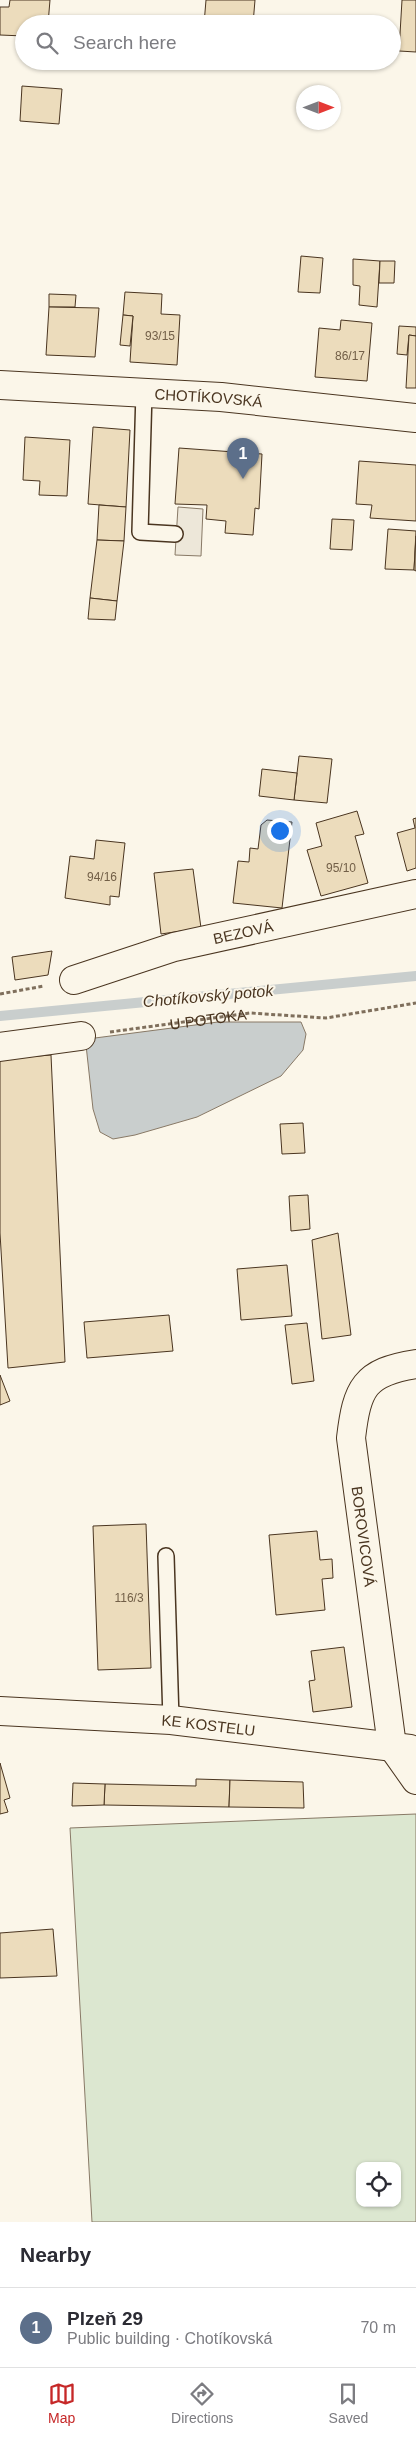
<!DOCTYPE html>
<meta charset="utf-8">
<style>
:root{--surface:#fff;--page:#f2f2f3;--text:#2b2b33;--muted:#7c7c81;--line:#e1e1e2;--accent:#c62828}
body{margin:0;font-family:Helvetica,sans-serif;background:var(--page);color:var(--text)}
.controls{position:absolute;right:15px;bottom:15px;display:grid;overflow:hidden;border-radius:10px;box-shadow:0 1px 4px #0004}
.controls button{width:45px;height:45px;display:grid;place-items:center;padding:0;border:0;border-bottom:1px solid var(--line);background:var(--surface);color:var(--text);font:25px sans-serif}
.compass{position:absolute;left:296px;top:85px;width:45px;height:45px;border-radius:50%;background:var(--surface);box-shadow:0 1px 4px #0004;rotate:90deg}
.you{position:absolute;left:279px;top:830px;width:18px;height:18px;margin:-12px;border:4px solid #fff;border-radius:50%;background:#1a73e8;box-shadow:0 0 0 8px #1a73e833}
.badge{display:grid;place-items:center;width:32px;height:32px;border-radius:50%;background:var(--accent);color:#fff;font-size:16px;font-weight:700}
.pin{position:absolute;translate:-50% -41px;filter:drop-shadow(0 1px 2px #0008)}
.pin::after{content:'';position:absolute;top:26px;width:18px;height:15px;background:inherit;clip-path:polygon(0 0,100% 0,50% 100%)}
.list{margin:0;padding:0;list-style:none}
h2{display:flex;justify-content:space-between;align-items:center;height:65px;margin:0;padding:0 20px;font-size:21px}
h2 small{font-size:16px;font-weight:400;color:var(--muted)}
.list li{display:grid;grid-template-columns:32px 1fr auto;gap:15px;align-items:center;box-sizing:border-box;height:80px;padding:0 20px;border-top:1px solid var(--line)}
.list b{display:block;font-size:19px;white-space:nowrap}
.list p{margin:0;font-size:16px;white-space:nowrap;color:var(--muted)}
.list em{font-size:16px;font-style:normal;color:var(--muted)}
.icon{flex:none;width:28px;height:28px;fill:none;stroke:currentColor;stroke-width:2;stroke-linecap:round;stroke-linejoin:round}
.map{position:relative;flex:none;width:416px;height:2222px;overflow:hidden}
.search{position:absolute;background:var(--surface);box-shadow:0 1px 4px #0004;left:15px;right:15px;top:15px;height:55px;display:flex;align-items:center;gap:12px;box-sizing:border-box;padding:0 18px;border-radius:28px;color:var(--muted);font-size:19px}
.sheet{height:145px;background:var(--surface)}
nav{display:flex;justify-content:space-around;align-items:center;box-sizing:border-box;height:70px;border-top:1px solid var(--line);background:var(--surface);font-size:14px;color:var(--muted)}
nav a{display:grid;justify-items:center;gap:2px}
nav .on{color:var(--accent)}
.map>svg:first-child{display:block}
.green{fill:#dce7d0;stroke:#887966;fill-rule:evenodd}
.parking{fill:#ede7d9;stroke:#887966}
.water{fill:#c9cecd;stroke:#887966}
.lines{fill:none;stroke-linecap:round;stroke-linejoin:round}
.stream{stroke:#c9cecd;stroke-width:10}
.building{fill:#ecdcbc;stroke:#4a3520}
.service-casing{stroke:#4a3520;stroke-width:18}
.minor-casing{stroke:#4a3520;stroke-width:30}
.tertiary-casing{stroke:#4a3520;stroke-width:30}
.path{stroke:#7f6f5c;stroke-width:3;stroke-dasharray:4 2.5;stroke-linecap:butt}
.service{stroke:#fbf6e9;stroke-width:15}
.minor{stroke:#fbf6e9;stroke-width:28}
.tertiary{stroke:#fbf6e9;stroke-width:28}
.labels{text-anchor:middle;dominant-baseline:central;stroke-width:4;stroke-linejoin:round;paint-order:stroke}
.number-label{font-size:12px;fill:#725f47}
.street-label{font-size:15px;fill:#4a3520;stroke:#fbf6e9}
.water-label{font-size:16px;font-style:italic;fill:#4a3520;stroke:#fbf6e9}
</style>
<div class="map">
<svg width="416" height="2222" viewBox="0 0 416 2222">
<rect width="100%" height="100%" fill="#fbf6e9"/>
<!-- green -->
<path class="green" d="M416 1814V2222H92L70 1828ZM360 2166H397V2203H360Z"/>
<!-- parking -->
<polygon class="parking" points="178,507 203,509 201,556 175,555"/>
<!-- water -->
<polygon class="water" points="218,1022 301,1022 306,1034 303,1050 281,1076 197,1117 135,1135 113,1139 100,1132 93,1109 86,1045 95,1038"/>
<g class="lines">
<!-- stream -->
<polyline class="stream" points="0,1016 416,976"/>
</g>
<!-- building -->
<g class="building">
<polygon points="10,0 50,0 48,24 24,24 24,36 0,35 0,7 9,7"/>
<polygon points="206,0 255,0 253,24 204,24"/>
<polygon points="402,0 416,0 416,52 399,51"/>
<polygon points="22,86 62,89 59,124 20,121"/>
<polygon points="301,256 323,258 320,293 298,292"/>
<polygon points="353,259 380,261 377,307 359,305 360,286 353,285"/>
<polygon points="380,261 395,261 394,283 379,283"/>
<polygon points="125,292 162,294 161,314 180,315 177,365 130,362 133,316 123,315"/>
<polygon points="49,294 76,295 75,307 49,307"/>
<polygon points="49,307 99,308 95,357 46,355"/>
<polygon points="123,315 133,316 130,346 120,345"/>
<polygon points="341,320 372,323 367,381 315,377 319,328 340,330"/>
<polygon points="399,326 416,327 416,336 409,335 407,355 397,354"/>
<polygon points="409,335 416,336 416,388 406,388"/>
<polygon points="93,427 130,430 126,507 88,504"/>
<polygon points="25,437 70,440 67,496 39,495 40,481 23,480"/>
<polygon points="179,448 262,454 259,509 255,508 253,535 225,533 226,521 206,519 207,505 175,504"/>
<polygon points="359,461 416,465 416,521 370,518 372,505 356,504"/>
<polygon points="99,505 126,507 124,541 97,540"/>
<polygon points="332,519 354,520 352,550 330,549"/>
<polygon points="388,529 416,531 414,570 385,569"/>
<polygon points="416,536 416,571 414,570"/>
<polygon points="97,540 124,541 117,601 90,598"/>
<polygon points="90,598 117,601 115,620 88,619"/>
<polygon points="299,756 332,759 327,803 294,800"/>
<polygon points="262,769 297,773 294,800 259,796"/>
<polygon points="357,811 364,834 355,836 368,883 321,896 307,850 322,846 316,823"/>
<polygon points="416,818 416,868 407,871 397,833 415,828 413,819"/>
<polygon points="267,820 292,822 282,908 233,903 238,861 249,862 250,848 258,849 261,825"/>
<polygon points="96,840 125,843 119,897 110,896 110,905 65,898 70,856 94,859"/>
<polygon points="193,869 201,928 161,934 154,873"/>
<polygon points="52,951 48,975 15,980 12,957"/>
<polygon points="51,1055 65,1362 8,1368 0,1233 0,1059"/>
<polygon points="303,1123 305,1153 282,1154 280,1124"/>
<polygon points="308,1195 310,1229 291,1231 289,1196"/>
<polygon points="338,1233 351,1335 322,1339 312,1240"/>
<polygon points="287,1265 292,1316 241,1320 237,1269"/>
<polygon points="169,1315 173,1351 87,1358 84,1322"/>
<polygon points="307,1323 314,1381 292,1384 285,1325"/>
<polygon points="0,1375 10,1401 0,1405"/>
<polygon points="146,1524 151,1668 98,1670 93,1526"/>
<polygon points="317,1531 320,1560 332,1559 333,1578 322,1579 325,1610 276,1615 269,1535"/>
<polygon points="344,1647 352,1707 313,1712 309,1681 315,1680 311,1651"/>
<polygon points="0,1763 10,1798 4,1800 8,1812 0,1814"/>
<polygon points="196,1779 230,1780 229,1807 104,1805 105,1784 196,1786"/>
<polygon points="230,1780 303,1782 304,1808 229,1807"/>
<polygon points="73,1783 105,1784 104,1805 72,1806"/>
<polygon points="53,1929 57,1976 0,1978 0,1933"/>
</g>
<g class="lines">
<!-- service casing -->
<g class="service-casing">
<g id="service">
<polyline points="144,392 140,532 175,534"/>
<polyline points="166,1556 171,1720"/>
</g>
</g>
<!-- minor casing -->
<g class="minor-casing">
<g id="minor">
<path id="s2" d="M74 980 174 947 416 894"/>
<polyline points="0,1047 81,1036"/>
<path id="s3" d="M416 1364C364 1372 357 1388 351 1438L392 1746 416 1780"/>
<path id="s4" d="M0 1711 171 1720 410 1749"/>
</g>
</g>
<!-- tertiary casing -->
<g class="tertiary-casing">
<g id="tertiary">
<path id="s5" d="M0 385 221 397 416 418"/>
</g>
</g>
<!-- path -->
<g class="path">
<polyline points="0,994 44,986"/>
<path id="s1" d="M110 1032 250 1013 326 1018 416 1003"/>
</g>
<!-- service -->
<use href="#service" class="service"/>
<!-- minor -->
<use href="#minor" class="minor"/>
<!-- tertiary -->
<use href="#tertiary" class="tertiary"/>
</g>
<g class="labels">
<!-- number labels -->
<g class="number-label">
<text x="160" y="336">93/15</text>
<text x="350" y="356">86/17</text>
<text x="341" y="868">95/10</text>
<text x="102" y="877">94/16</text>
<text x="129" y="1598">116/3</text>
</g>
<!-- street labels -->
<g class="street-label">
<text stroke="none"><textPath href="#s5" startOffset="209">CHOTÍKOVSKÁ</textPath></text>
<text stroke="none"><textPath href="#s2" startOffset="176">BEZOVÁ</textPath></text>
<text stroke="none"><textPath href="#s1" startOffset="99">U POTOKA</textPath></text>
<text stroke="none"><textPath href="#s3" startOffset="210">BOROVICOVÁ</textPath></text>
<text stroke="none"><textPath href="#s4" startOffset="209">KE KOSTELU</textPath></text>
</g>
<!-- water labels -->
<g class="water-label">
<text transform="translate(208 996) rotate(-5)">Chotíkovský potok</text>
</g>
</g>
</svg>
<div class="controls">
<button><svg class="icon" aria-label="locate" viewBox="0 0 24 24"><circle cx="12" cy="12" r="6"/><path d="M12 2v4M12 18v4M2 12h4M18 12h4"/></svg></button>
</div>
<svg class="compass" viewBox="-18 -18 36 36"><path d="M0-13l5 13h-10z" fill="#e53935"/><path d="M0 13l5-13h-10z" fill="#7c7c81"/></svg>
<div class="you"></div>
<div class="pin badge" style="left:243px;top:479px;background:#5c6f8a">1</div>
<div class="search"><svg class="icon" aria-label="search" viewBox="0 0 24 24"><circle cx="10" cy="10" r="6"/><path d="M15 15l6 6"/></svg>Search here</div>
</div>
<section class="sheet">
<h2>Nearby<small></small></h2>
<ul class="list">
<li><span class="badge" style="background:#5c6f8a">1</span><div><b>Plzeň 29</b><p>Public building · Chotíkovská</p></div><em>70 m</em></li>
</ul>
</section>
<nav>
<a class="on"><svg class="icon" aria-label="map" viewBox="0 0 24 24"><path d="M3 6l6-2 6 2 6-2v14l-6 2-6-2-6 2zM9 4v14M15 6v14"/></svg>Map</a>
<a><svg class="icon" aria-label="directions" viewBox="0 0 24 24"><path d="M12 3l9 9-9 9-9-9zM9 14v-3h6M13 9l2 2-2 2"/></svg>Directions</a>
<a><svg class="icon" aria-label="saved" viewBox="0 0 24 24"><path d="M7 4h10v16l-5-4-5 4z"/></svg>Saved</a>
</nav>
